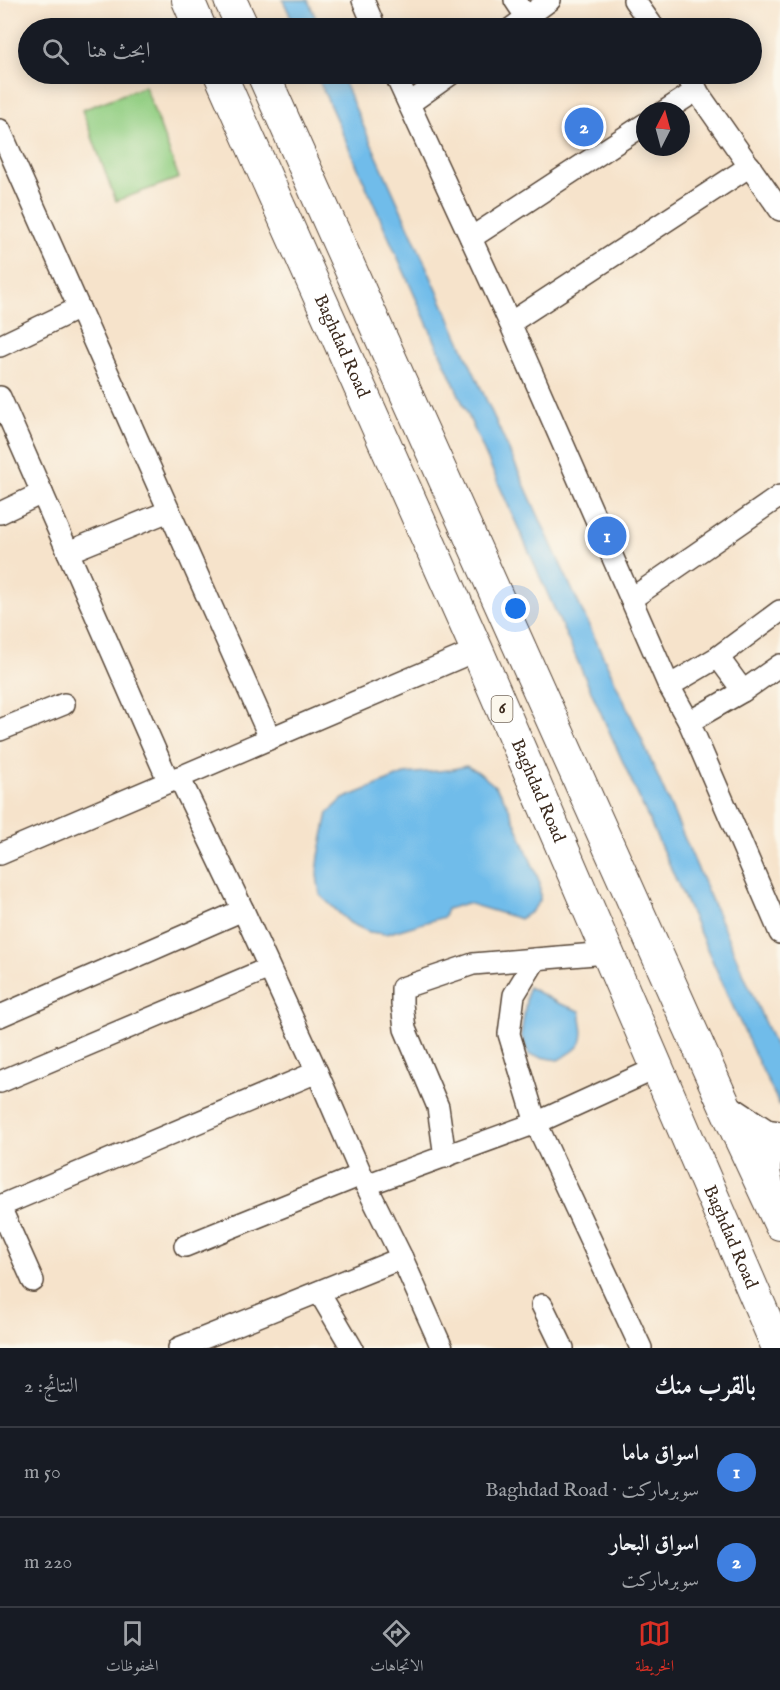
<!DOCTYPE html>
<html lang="ar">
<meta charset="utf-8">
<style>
:root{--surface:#171b24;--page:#20242c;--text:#f1f3f6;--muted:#9ea1a6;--line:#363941;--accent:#d93025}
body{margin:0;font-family:"IM FELL English",Amiri,serif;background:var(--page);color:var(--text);direction:rtl}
.compass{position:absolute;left:636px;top:102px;width:54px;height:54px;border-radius:50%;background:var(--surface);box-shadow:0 3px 15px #0003;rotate:6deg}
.you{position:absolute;left:516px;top:609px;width:21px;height:21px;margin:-15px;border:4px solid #fff;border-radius:50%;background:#1a73e8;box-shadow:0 0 0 9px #1a73e833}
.badge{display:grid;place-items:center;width:39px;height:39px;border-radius:50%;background:var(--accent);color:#fff;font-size:20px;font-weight:700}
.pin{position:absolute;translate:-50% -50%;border:3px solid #fff;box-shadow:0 2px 6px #0006}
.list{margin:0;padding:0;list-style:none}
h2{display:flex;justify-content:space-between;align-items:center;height:78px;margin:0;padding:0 24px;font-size:26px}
h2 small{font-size:20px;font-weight:400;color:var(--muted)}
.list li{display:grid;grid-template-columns:39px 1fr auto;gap:18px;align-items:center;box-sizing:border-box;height:90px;padding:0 24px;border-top:2px solid var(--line)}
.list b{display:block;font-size:22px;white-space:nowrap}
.list p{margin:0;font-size:20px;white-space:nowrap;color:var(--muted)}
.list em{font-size:20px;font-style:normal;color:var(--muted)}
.icon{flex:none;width:33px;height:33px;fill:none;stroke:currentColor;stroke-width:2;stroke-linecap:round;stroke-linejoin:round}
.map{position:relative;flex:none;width:780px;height:1348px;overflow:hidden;direction:ltr}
.search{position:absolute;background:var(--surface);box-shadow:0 3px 15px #0003;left:18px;right:18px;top:18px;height:66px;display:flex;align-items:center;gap:15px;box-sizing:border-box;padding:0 21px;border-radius:33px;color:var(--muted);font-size:22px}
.sheet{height:258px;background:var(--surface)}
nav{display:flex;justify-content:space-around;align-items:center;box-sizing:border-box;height:84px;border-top:2px solid var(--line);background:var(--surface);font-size:16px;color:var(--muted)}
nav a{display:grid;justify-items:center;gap:3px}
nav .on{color:var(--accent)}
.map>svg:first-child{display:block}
.green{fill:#93cf83;stroke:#677c50;stroke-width:1.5}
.water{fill:#70bcea;stroke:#567384;stroke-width:1.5}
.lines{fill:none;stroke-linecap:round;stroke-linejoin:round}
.minor-casing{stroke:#574638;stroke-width:24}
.major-casing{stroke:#574638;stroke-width:30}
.highway-casing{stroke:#574638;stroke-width:34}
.minor{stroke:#fff;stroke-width:21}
.major{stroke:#fff;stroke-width:27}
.highway{stroke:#fff;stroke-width:32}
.labels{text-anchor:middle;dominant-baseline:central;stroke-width:4.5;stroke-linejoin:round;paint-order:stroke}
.shield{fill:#fbf7ec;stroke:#75685c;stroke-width:1.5}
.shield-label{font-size:16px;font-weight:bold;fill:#3b2a1e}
.street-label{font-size:18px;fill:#3b2a1e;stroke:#fbf7ec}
</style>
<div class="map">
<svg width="780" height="1348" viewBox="0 0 780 1348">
<rect width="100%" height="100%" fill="#fbf7ec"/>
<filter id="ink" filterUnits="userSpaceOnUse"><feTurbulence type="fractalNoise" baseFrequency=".0167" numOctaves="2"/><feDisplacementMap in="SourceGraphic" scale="12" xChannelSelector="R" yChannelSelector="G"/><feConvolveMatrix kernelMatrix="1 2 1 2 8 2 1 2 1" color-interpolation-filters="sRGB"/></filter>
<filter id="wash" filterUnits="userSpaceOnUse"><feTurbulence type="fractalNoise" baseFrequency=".008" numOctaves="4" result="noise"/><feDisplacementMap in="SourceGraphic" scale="24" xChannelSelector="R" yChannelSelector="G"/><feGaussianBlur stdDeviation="1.35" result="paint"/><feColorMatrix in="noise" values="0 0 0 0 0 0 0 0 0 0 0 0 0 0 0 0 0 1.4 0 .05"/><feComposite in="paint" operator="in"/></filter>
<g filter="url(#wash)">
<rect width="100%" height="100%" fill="#f6e3cb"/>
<!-- green -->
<polygon class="green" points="145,86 179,178 116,201 82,110"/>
<!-- water -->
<g class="water">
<polygon points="283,0 308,0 320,28 296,28"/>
<polygon points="316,74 340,74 551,544 638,731 780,1058 780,1106 753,1051 582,671"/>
<polygon points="466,766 478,772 495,786 503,797 509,808 540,883 540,901 531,912 520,919 467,903 447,909 444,917 386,934 369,932 350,923 320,895 317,875 319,856 328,813 343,799 404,774 449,770"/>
<path d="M528 987 558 1003 580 1011C585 1042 586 1045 558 1060L529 1055 521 1035Z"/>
</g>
</g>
<g filter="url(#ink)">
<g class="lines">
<!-- minor casing -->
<g class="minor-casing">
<g id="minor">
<polyline points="363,0 375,28"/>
<polyline points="515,0 527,18"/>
<polyline points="634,0 654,28"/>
<polyline points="512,28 550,0"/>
<polyline points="395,74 510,323 669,686 689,722 780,933"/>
<polyline points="685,74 780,210"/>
<polyline points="410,103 451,74"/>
<polyline points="665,111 697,90"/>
<polyline points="0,130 270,738"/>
<polyline points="471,238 645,124"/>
<polyline points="510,323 750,166"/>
<polyline points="0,346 79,308"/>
<polyline points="0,397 169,782"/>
<polyline points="0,513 42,493"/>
<polyline points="68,552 169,511"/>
<polyline points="631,599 780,496"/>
<polyline points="718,657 743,691"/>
<polyline points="669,686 718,657 780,611"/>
<polyline points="689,722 743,691 780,665"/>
<polyline points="0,730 64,704"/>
<polyline points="179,777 243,910 317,1072 366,1185 402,1258 442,1348"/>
<polyline points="0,854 477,650"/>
<polyline points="536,959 514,995 509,1034 536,1123 641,1348"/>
<polyline points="0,1016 243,910"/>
<polyline points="0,1082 269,968"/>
<polyline points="445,1157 438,1107 405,1029 402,1004 402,988 473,964 607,953"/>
<polyline points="366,1185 536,1123 657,1068"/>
<polyline points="0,1206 317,1072"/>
<polyline points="0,1207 33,1281"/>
<polyline points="185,1246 361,1175"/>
<polyline points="319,1292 352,1348"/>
<polyline points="542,1305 563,1348"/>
<polyline points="179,1348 402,1258"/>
</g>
</g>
<!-- major casing -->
<g class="major-casing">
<g id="major">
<polyline points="725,1106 766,1133 780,1135"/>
<path d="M773 1196C764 1168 763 1163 780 1139"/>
</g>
</g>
<!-- highway casing -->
<g class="highway-casing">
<g id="highway">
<polyline points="188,0 200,28"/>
<polyline points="230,0 243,28"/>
<path id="s1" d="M220 74 477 650 778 1348"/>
<polyline points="263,74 725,1106 780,1224"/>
</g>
</g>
<!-- minor -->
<use href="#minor" class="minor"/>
<!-- major -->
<use href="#major" class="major"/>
<!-- highway -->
<use href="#highway" class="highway"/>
</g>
</g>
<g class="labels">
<!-- shield labels -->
<rect class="shield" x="491.5" y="696" width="21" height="26" rx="4.5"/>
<g class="shield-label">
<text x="502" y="709">6</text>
</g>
<!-- street labels -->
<g class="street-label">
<text stroke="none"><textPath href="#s1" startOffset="298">Baghdad Road</textPath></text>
<text stroke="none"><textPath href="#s1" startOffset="784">Baghdad Road</textPath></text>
<text stroke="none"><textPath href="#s1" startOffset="1270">Baghdad Road</textPath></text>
</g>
</g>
</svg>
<svg class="compass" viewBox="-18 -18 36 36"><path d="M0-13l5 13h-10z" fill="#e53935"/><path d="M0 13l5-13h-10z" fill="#9ea1a6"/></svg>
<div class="you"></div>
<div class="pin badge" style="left:607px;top:536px;background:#3f7fe0">1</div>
<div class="pin badge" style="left:584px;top:127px;background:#3f7fe0">2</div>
<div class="search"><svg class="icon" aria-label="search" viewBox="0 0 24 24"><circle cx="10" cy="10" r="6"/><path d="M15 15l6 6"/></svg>ابحث هنا</div>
</div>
<section class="sheet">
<h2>بالقرب منك<small>النتائج: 2</small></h2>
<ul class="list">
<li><span class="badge" style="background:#3f7fe0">1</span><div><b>اسواق ماما</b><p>سوبرماركت · Baghdad Road</p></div><em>50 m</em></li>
<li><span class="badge" style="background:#3f7fe0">2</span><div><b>اسواق البحار</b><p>سوبرماركت</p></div><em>220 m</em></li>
</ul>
</section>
<nav>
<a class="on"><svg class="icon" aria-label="map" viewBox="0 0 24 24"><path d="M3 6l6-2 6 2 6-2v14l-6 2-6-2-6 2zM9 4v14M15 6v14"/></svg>الخريطة</a>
<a><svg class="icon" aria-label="directions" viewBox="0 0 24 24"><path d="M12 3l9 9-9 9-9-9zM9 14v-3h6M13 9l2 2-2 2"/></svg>الاتجاهات</a>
<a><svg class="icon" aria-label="saved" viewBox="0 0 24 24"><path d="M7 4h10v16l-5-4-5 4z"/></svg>المحفوظات</a>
</nav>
